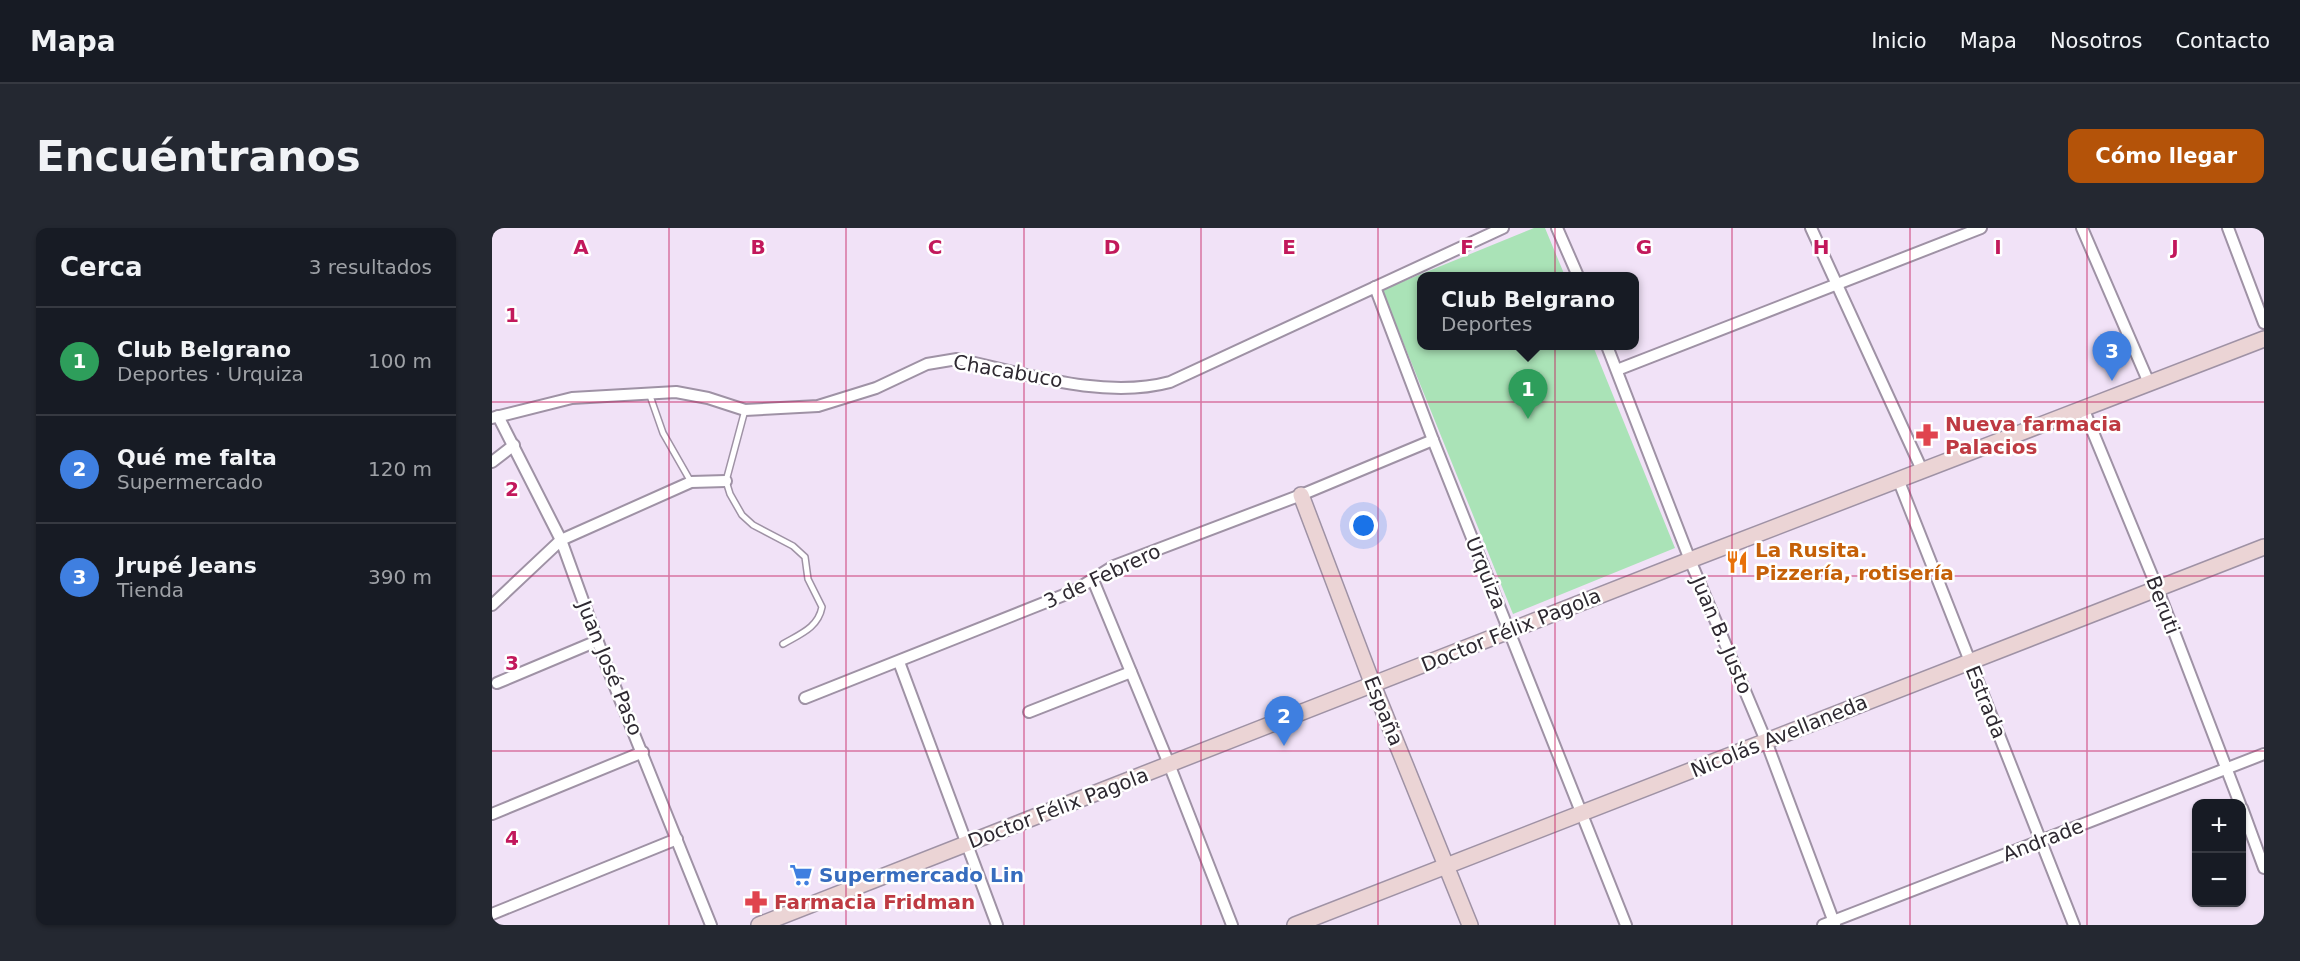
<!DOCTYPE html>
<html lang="es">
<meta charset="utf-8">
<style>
:root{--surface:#171b24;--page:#242831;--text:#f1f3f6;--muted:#9ea1a6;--line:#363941;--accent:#b45309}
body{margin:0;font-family:"DejaVu Sans",sans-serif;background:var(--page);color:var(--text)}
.controls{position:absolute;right:18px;bottom:18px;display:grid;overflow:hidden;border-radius:12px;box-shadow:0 2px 4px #0004}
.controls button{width:54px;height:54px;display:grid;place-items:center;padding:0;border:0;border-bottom:2px solid var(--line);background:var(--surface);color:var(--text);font:30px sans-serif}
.you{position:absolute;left:872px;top:298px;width:21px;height:21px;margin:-15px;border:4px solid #fff;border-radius:50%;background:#1a73e8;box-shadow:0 0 0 9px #1a73e833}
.badge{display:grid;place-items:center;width:39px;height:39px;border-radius:50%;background:var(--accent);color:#fff;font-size:20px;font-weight:700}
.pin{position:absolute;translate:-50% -50px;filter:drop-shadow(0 2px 3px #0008)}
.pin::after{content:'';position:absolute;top:32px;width:21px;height:18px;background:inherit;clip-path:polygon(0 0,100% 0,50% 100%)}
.popup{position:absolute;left:925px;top:44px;width:222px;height:78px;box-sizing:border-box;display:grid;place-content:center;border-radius:12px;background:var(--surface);filter:drop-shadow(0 2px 4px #0005);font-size:20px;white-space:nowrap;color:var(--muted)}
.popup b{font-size:22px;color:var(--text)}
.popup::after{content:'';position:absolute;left:50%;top:100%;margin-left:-12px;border:12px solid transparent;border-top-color:var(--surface)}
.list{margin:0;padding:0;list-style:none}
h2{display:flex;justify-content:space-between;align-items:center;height:78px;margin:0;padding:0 24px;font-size:26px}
h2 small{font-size:20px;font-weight:400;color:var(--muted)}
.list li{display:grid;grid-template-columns:39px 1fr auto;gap:18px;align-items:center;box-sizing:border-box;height:108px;padding:0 24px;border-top:2px solid var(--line)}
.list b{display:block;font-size:22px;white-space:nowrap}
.list p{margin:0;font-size:20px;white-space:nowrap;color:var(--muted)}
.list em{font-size:20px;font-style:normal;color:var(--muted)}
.map{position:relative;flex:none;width:1772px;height:697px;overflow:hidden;border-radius:12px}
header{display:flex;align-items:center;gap:36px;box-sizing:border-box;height:84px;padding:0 30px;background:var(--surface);border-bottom:2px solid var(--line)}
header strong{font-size:28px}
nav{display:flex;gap:33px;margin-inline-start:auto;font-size:21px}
.intro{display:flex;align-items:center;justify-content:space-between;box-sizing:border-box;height:144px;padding:0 36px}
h1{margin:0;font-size:42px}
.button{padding:15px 27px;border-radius:12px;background:var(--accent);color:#fff;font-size:21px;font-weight:700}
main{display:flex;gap:36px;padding:0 36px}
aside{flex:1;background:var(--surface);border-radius:12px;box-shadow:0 2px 4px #0004}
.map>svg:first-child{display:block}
.green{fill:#aae3b7}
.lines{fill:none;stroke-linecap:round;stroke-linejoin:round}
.lane-casing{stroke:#9f92a5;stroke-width:8}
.street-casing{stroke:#9f92a5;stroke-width:14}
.secondary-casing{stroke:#9f92a5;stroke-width:18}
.lane{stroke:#fff;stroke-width:5}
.street{stroke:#fff;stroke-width:10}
.secondary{stroke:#ebd4d5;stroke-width:15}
.grid{fill:none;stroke:#c2185b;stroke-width:1.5;stroke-opacity:0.55}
.labels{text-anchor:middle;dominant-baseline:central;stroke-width:5;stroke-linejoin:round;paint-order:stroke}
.street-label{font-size:20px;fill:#2e2931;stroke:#fff}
.health-label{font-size:20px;font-weight:bold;fill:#be3a42;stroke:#fff;text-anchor:start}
.food-label{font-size:20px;font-weight:bold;fill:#c56008;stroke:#fff;text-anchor:start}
.shop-label{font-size:20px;font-weight:bold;fill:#366cbe;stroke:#fff;text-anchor:start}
.grid-label{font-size:20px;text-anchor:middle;font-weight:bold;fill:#c2185b;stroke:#fff;stroke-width:5;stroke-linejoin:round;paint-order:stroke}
</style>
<header>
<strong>Mapa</strong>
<nav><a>Inicio</a><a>Mapa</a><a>Nosotros</a><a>Contacto</a></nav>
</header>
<div class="intro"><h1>Encuéntranos</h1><a class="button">Cómo llegar</a></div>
<main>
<aside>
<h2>Cerca<small>3 resultados</small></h2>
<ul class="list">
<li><span class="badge" style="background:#2e9e5b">1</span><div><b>Club Belgrano</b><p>Deportes · Urquiza</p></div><em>100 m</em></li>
<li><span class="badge" style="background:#3f7fe0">2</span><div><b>Qué me falta</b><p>Supermercado</p></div><em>120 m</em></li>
<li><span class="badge" style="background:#3f7fe0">3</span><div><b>Jrupé Jeans</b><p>Tienda</p></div><em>390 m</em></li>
</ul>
</aside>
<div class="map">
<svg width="1772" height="697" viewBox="0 0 1772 697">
<rect width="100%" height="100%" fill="#f1e2f7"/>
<!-- green -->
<polygon class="green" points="1042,0 1053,0 1073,48 930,48 930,118 1101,118 1183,320 1021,386 890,62"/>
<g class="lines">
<!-- lane casing -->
<g class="lane-casing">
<g id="lane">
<polyline points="157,165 171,205 199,254"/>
<path d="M253 182 234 253 238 266 250 287 261 297 301 318 313 329 316 351 330 379C326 400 308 406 291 416"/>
</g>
</g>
<!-- street casing -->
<g class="street-casing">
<g id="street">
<polyline points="1065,0 1086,48"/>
<polyline points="1319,0 1430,242"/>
<polyline points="1590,0 1657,155"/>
<polyline points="1736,0 1772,95"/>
<polyline points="883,59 941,212 1134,697"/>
<polyline points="1115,118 1198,332 1274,513 1343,697"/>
<polyline points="1125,142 1489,0"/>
<polyline points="1591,180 1666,362 1748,576"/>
<polyline points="6,188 69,312 115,439 219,697"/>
<path d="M0 190 80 170 184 164 216 170 253 182 326 178 384 160 435 136 465 131C531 145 612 172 678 154L1011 0"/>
<polyline points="0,234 22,217"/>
<polyline points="1406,251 1582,697"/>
<polyline points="601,352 677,536 740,697"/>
<polyline points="0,377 69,312 199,254 234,253"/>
<polyline points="407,434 505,697"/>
<polyline points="5,455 105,413"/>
<polyline points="313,470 582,363 622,338 809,267 941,212"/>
<polyline points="537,484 639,444"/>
<polyline points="1750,580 1772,640"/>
<polyline points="0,586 151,524"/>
<polyline points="0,686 185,611"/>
<polyline points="1331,697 1772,526"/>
</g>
</g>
<!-- secondary casing -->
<g class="secondary-casing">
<g id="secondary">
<polyline points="809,267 881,457 978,697"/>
<polyline points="267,697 1198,332 1772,111"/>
<polyline points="803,697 1772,319"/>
</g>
</g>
<!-- lane -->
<use href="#lane" class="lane"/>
<!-- street -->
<use href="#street" class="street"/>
<!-- secondary -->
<use href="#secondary" class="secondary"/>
</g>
<!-- grid -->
<path class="grid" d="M177 0V697M354 0V697M532 0V697M709 0V697M886 0V697M1063 0V697M1240 0V697M1418 0V697M1595 0V697M0 174H1772M0 348H1772M0 523H1772"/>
<!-- icons -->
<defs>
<g id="pharmacy-bare" transform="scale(1.8)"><path d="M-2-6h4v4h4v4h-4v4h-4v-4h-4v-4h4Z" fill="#e0444e" stroke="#fff" stroke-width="2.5" paint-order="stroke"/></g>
<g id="restaurant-bare" transform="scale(1.8)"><path d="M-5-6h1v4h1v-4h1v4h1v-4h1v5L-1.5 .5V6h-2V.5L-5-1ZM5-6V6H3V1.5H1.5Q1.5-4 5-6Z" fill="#e8710a" stroke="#fff" stroke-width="2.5" paint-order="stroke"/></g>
<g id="supermarket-bare" transform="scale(1.8)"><path d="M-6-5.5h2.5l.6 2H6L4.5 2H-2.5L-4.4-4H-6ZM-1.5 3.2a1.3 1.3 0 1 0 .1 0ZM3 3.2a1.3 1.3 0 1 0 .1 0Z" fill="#3f7fe0" stroke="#fff" stroke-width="2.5" paint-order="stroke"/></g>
</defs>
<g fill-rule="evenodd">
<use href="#pharmacy-bare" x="1435" y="207"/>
<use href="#restaurant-bare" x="1245" y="334"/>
<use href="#supermarket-bare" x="309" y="647"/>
<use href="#pharmacy-bare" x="264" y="674"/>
</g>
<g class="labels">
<!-- street labels -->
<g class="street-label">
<text transform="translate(516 143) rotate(10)">Chacabuco</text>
<text transform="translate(994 345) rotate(68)">Urquiza</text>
<text transform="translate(610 348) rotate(-25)">3 de Febrero</text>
<text transform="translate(1671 377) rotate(69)">Beruti</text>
<text transform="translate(1019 402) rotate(-22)">Doctor Félix Pagola</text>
<text transform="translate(1230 407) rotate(67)">Juan B. Justo</text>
<text transform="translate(118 440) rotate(68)">Juan José Paso</text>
<text transform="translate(1494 474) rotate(68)">Estrada</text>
<text transform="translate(892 483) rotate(68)">España</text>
<text transform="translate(1287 508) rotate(-22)">Nicolás Avellaneda</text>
<text transform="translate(566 580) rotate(-21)">Doctor Félix Pagola</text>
<text transform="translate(1551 612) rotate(-21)">Andrade</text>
</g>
<!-- health labels -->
<g class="health-label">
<text x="1453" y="196">Nueva farmacia<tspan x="1453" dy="23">Palacios</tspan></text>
<text x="282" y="674">Farmacia Fridman</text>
</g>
<!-- food labels -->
<g class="food-label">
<text x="1263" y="322">La Rusita.<tspan x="1263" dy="23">Pizzería, rotisería</tspan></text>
</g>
<!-- shop labels -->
<g class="shop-label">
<text x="327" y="647">Supermercado Lin</text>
</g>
</g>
<g class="grid-label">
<text x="89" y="26">A</text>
<text x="266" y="26">B</text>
<text x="443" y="26">C</text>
<text x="620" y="26">D</text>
<text x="797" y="26">E</text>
<text x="975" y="26">F</text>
<text x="1152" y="26">G</text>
<text x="1329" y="26">H</text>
<text x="1506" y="26">I</text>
<text x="1683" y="26">J</text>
<text x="20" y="94">1</text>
<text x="20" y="268">2</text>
<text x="20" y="442">3</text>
<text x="20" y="617">4</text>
</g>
</svg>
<div class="controls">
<button>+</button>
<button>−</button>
</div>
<div class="you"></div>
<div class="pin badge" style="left:1036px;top:191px;background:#2e9e5b">1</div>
<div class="popup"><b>Club Belgrano</b>Deportes</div>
<div class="pin badge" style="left:792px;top:518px;background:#3f7fe0">2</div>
<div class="pin badge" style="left:1620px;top:153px;background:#3f7fe0">3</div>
</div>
</main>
